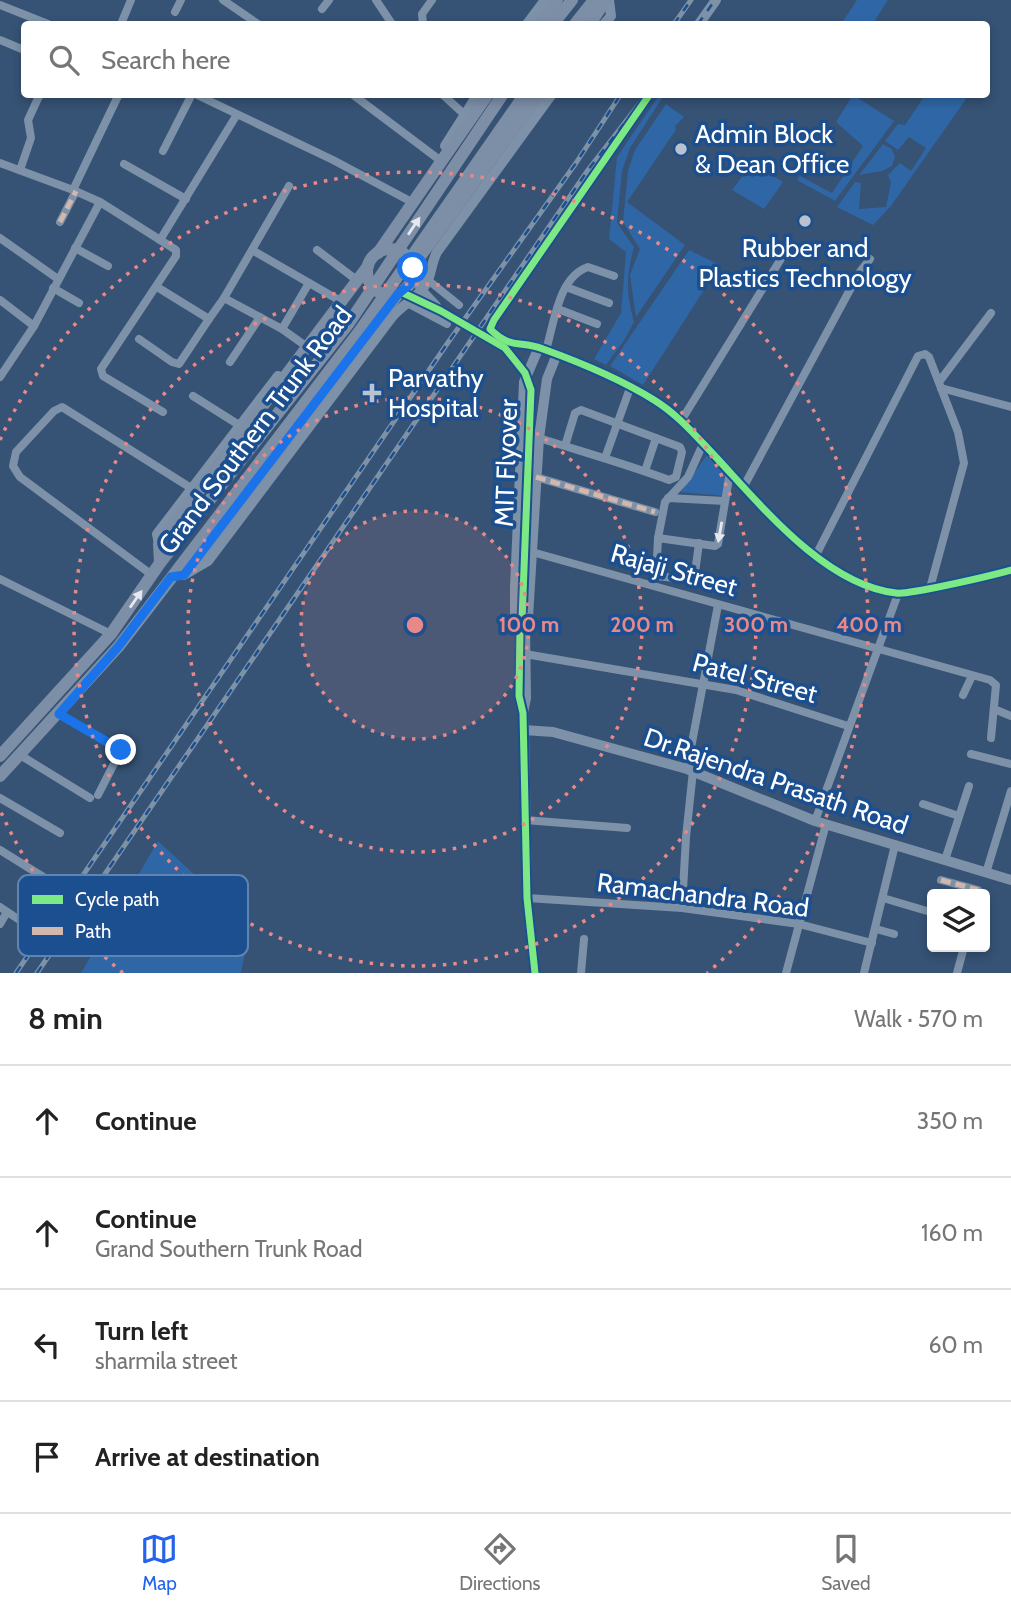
<!DOCTYPE html>
<meta charset="utf-8">
<style>
:root{--surface:#fff;--page:#f6f6f6;--text:#222;--muted:#767676;--line:#e0e0e0;--accent:#2563eb}
body{margin:0;font-family:Cabin,sans-serif;background:var(--page);color:var(--text)}
.controls{position:absolute;right:21px;bottom:21px;display:grid;overflow:hidden;border-radius:7px;box-shadow:0 4px 10px #0003}
.controls button{width:63px;height:63px;display:grid;place-items:center;padding:0;border:0;border-bottom:2px solid var(--line);background:var(--surface);color:var(--text);font:35px sans-serif}
.stop{position:absolute;width:21px;height:21px;margin:-16px;border:5px solid #1a73e8;border-radius:50%;background:#fff}
.stop.end{background:#1a73e8;border-color:#fff;box-shadow:0 2px 7px #0008}
.list{margin:0;padding:0;list-style:none}
h2{display:flex;justify-content:space-between;align-items:center;height:91px;margin:0;padding:0 28px;font-size:30px}
h2 small{font-size:23px;font-weight:400;color:var(--muted)}
.list li{display:grid;grid-template-columns:46px 1fr auto;gap:21px;align-items:center;box-sizing:border-box;height:112px;padding:0 28px;border-top:2px solid var(--line)}
.list b{display:block;font-size:26px;white-space:nowrap}
.list p{margin:0;font-size:23px;white-space:nowrap;color:var(--muted)}
.list em{font-size:23px;font-style:normal;color:var(--muted)}
.icon{flex:none;width:38px;height:38px;fill:none;stroke:currentColor;stroke-width:2;stroke-linecap:round;stroke-linejoin:round}
.map{position:relative;flex:none;width:1011px;height:973px;overflow:hidden}
.search{position:absolute;background:var(--surface);box-shadow:0 4px 10px #0003;left:21px;right:21px;top:21px;height:77px;display:flex;align-items:center;gap:18px;box-sizing:border-box;padding:0 24px;border-radius:7px;color:var(--muted);font-size:26px}
.sheet{height:539px;background:var(--surface)}
nav{display:flex;justify-content:space-around;align-items:center;box-sizing:border-box;height:98px;border-top:2px solid var(--line);background:var(--surface);font-size:19px;color:var(--muted)}
nav a{display:grid;justify-items:center;gap:4px}
nav .on{color:var(--accent)}
.map>svg:first-child{display:block}
.green{fill:#2f66a5}
.lines{fill:none;stroke-linecap:round;stroke-linejoin:round}
.minor{stroke:#7d92a8;stroke-width:8}
.tertiary{stroke:#7d92a8;stroke-width:10}
.primary{stroke:#7d8ea7;stroke-width:12}
.rail-casing{stroke:#7e92a7;stroke-width:5}
.rail{stroke:#1b4f8f;stroke-width:2.5;stroke-dasharray:8;stroke-linecap:butt}
.tertiary-bridge{stroke:#7d92a8;stroke-width:10}
.primary-bridge{stroke:#7d8ea7;stroke-width:12}
.quiet{stroke:#d1b7ad;stroke-width:5;stroke-dasharray:10 5;stroke-linecap:butt}
.cycleway-casing{stroke:#1b4f8f;stroke-width:11}
.cycleway{stroke:#7ce984;stroke-width:7}
.oneway{fill:#e5e8ed}
.oneway2{fill:#e5e9ee}
.route{stroke:#1a73e8;stroke-width:9}
.ring{fill:none;stroke:#e88989;stroke-width:3.5;stroke-dasharray:3.5 7}
.poi-dot{fill:#b9c2ce;stroke:#1b4f8f;stroke-width:2.5}
.labels{text-anchor:middle;dominant-baseline:central;stroke-width:7;stroke-linejoin:round;paint-order:stroke}
.poi-label{font-size:26px;fill:#fff;stroke:#1b4f8f;text-anchor:start}
.street-label{font-size:26px;fill:#fff;stroke:#1b4f8f}
.key{fill:#1b4f8f;stroke:#5f84b1;stroke-width:2}
.key-label{font-size:19px;fill:#fff}
.centre{fill:#e88989;stroke:#1b4f8f;stroke-width:3.5}
.ring-label{font-size:21px;text-anchor:middle;font-weight:bold;fill:#e88989;stroke:#1b4f8f;stroke-width:7;stroke-linejoin:round;paint-order:stroke}
</style>
<div class="map">
<svg width="1011" height="973" viewBox="0 0 1011 973">
<rect width="100%" height="100%" fill="#365274"/>
<!-- green -->
<g class="green">
<polygon points="857,0 888,0 875,20 880,24 841,24"/>
<path d="M660 94 664 95 630 148 622 171 617 223 634 247C626 278 626 292 634 322L625 339 606 365 594 359 621 313 626 252 609 239 617 157Z"/>
<polygon points="926,94 959,95 966,99 891,206 873,225 837,207 855,182 861,183 859,209 886,207 891,182 888,175 900,163 911,171 926,148 909,137 898,150 885,141 898,124 905,125"/>
<polygon points="853,95 894,121 835,201 797,180 800,176 832,193 863,146 836,122"/>
<polygon points="666,104 684,117 675,126 676,130 671,137 627,202 685,245 636,317 630,275 640,249 623,222 628,171 635,150"/>
<polygon points="883,144 892,149 895,157 892,166 882,171 859,175"/>
<polygon points="752,163 783,182 764,209 732,190"/>
<polygon points="689,250 720,265 643,385 610,366"/>
<polygon points="707,455 725,475 725,496 680,492"/>
<polygon points="158,841 250,926 241,973 81,973"/>
</g>
<g class="lines">
<!-- minor -->
<g class="minor">
<polyline points="223,0 258,24"/>
<polyline points="376,0 392,24"/>
<polyline points="0,5 48,24"/>
<polyline points="322,9 329,0"/>
<polyline points="175,12 181,0"/>
<polyline points="121,24 131,0"/>
<polyline points="423,24 422,14 432,0"/>
<polyline points="0,40 24,50"/>
<polyline points="195,94 333,160 408,200"/>
<polyline points="352,94 437,158"/>
<polyline points="442,94 465,115"/>
<polyline points="163,151 192,94"/>
<polyline points="0,163 73,190 100,202 176,250 176,256 101,369 103,376 163,412"/>
<polyline points="124,164 186,199"/>
<polyline points="20,170 31,138 28,120 40,94"/>
<polyline points="73,190 119,94"/>
<polyline points="60,222 76,191"/>
<polyline points="0,238 58,279"/>
<polyline points="160,240 236,116"/>
<polyline points="75,248 108,266"/>
<polyline points="252,250 337,299"/>
<polyline points="317,250 354,278"/>
<polyline points="428,280 459,305"/>
<polyline points="157,287 209,319 224,298 289,186"/>
<polyline points="566,287 609,303"/>
<polyline points="53,288 79,303"/>
<polyline points="224,298 282,329 303,344"/>
<polyline points="0,300 34,326"/>
<polyline points="409,304 447,324"/>
<polyline points="558,309 597,324"/>
<polyline points="282,329 309,283"/>
<polyline points="139,339 172,362 179,364 209,319"/>
<path d="M546 350C554 324 558 277 588 267L614 276"/>
<polyline points="230,362 260,317"/>
<polyline points="0,377 34,326 100,202"/>
<polyline points="939,382 991,313"/>
<polyline points="941,388 1011,407"/>
<polyline points="193,396 239,425"/>
<polyline points="681,421 787,249"/>
<path d="M539 438C583 452 626 464 669 480L676 477 682 452 680 447 581 410 575 413 565 446"/>
<polyline points="605,458 630,388"/>
<polyline points="645,471 656,438"/>
<polyline points="536,477 655,512"/>
<polyline points="744,486 859,273 870,259"/>
<polyline points="668,498 725,501"/>
<polyline points="658,538 715,546 718,544 730,472"/>
<polyline points="699,543 694,580 656,576 658,538 665,502 688,477 703,444"/>
<polyline points="532,552 990,680 996,685 991,738"/>
<polyline points="816,555 918,356 925,354 929,357 958,432 964,463 930,588"/>
<polyline points="152,575 20,477 13,466 16,452 54,411 62,407 191,488"/>
<polyline points="0,579 111,634"/>
<polyline points="525,654 736,690 848,726"/>
<polyline points="963,695 972,676"/>
<polyline points="994,709 1011,716"/>
<polyline points="59,714 121,750 98,795"/>
<polyline points="971,754 1011,764"/>
<polyline points="20,755 90,798"/>
<polyline points="687,769 718,605"/>
<polyline points="0,798 60,833"/>
<polyline points="923,804 959,816"/>
<polyline points="525,820 627,828"/>
<polyline points="815,821 898,594"/>
<polyline points="0,850 45,878"/>
<polyline points="945,860 969,786"/>
<polyline points="986,873 1011,791"/>
<polyline points="941,880 978,890"/>
<polyline points="527,898 682,908 799,924 872,943"/>
<polyline points="883,898 927,911"/>
<polyline points="0,907 30,927"/>
<polyline points="682,908 686,837 693,771"/>
<polyline points="0,924 7,912"/>
<polyline points="876,929 894,934"/>
<polyline points="581,973 584,939"/>
<polyline points="786,973 826,824"/>
<polyline points="864,973 895,845"/>
<polyline points="957,973 964,947"/>
</g>
<!-- tertiary -->
<g class="tertiary">
<polyline points="527,24 545,0"/>
<polyline points="604,24 611,16 609,0"/>
<polyline points="699,24 716,0"/>
<path d="M650 94 494 320 490 329C511 350 520 340 543 349 579 362 622 380 654 400 677 414 695 435 713 454 760 504 824 585 896 593 904 594 915 591 923 590 953 584 982 578 1011 570"/>
<polyline points="445,146 478,94"/>
<polyline points="159,544 157,534 278,376"/>
<path d="M184 575 208 561 392 317C403 304 421 296 428 280 432 270 432 261 437 252L552 94"/>
<polyline points="520,627 515,617 515,587 524,382 539,347"/>
<polyline points="519,663 519,696 523,713 524,730 527,898 535,973"/>
<polyline points="523,713 526,698 525,627 528,617 539,438 547,379 557,354"/>
<polyline points="524,730 553,732 687,769 815,821 1011,880"/>
</g>
<!-- primary -->
<g class="primary">
<polyline points="539,24 557,0"/>
<polyline points="553,24 572,0"/>
<polyline points="575,24 594,0"/>
<polyline points="590,24 606,0"/>
<polyline points="378,253 488,94"/>
<polyline points="419,258 539,94"/>
<polyline points="160,563 159,544 368,266"/>
<polyline points="0,756 111,634 160,563 349,323 503,94"/>
<polyline points="0,776 118,647 149,607 359,332 525,94"/>
</g>
<!-- rail casing -->
<g class="rail-casing">
<g id="rail">
<polyline points="674,24 691,0"/>
<polyline points="698,24 715,0"/>
<polyline points="16,973 449,341 576,163 621,94"/>
<polyline points="37,973 588,170 647,94"/>
</g>
</g>
<!-- rail -->
<use href="#rail" class="rail"/>
<!-- tertiary-bridge -->
<g class="tertiary-bridge">
<polyline points="413,272 422,291 436,306"/>
<polyline points="401,292 441,311 505,348 525,373 531,390 522,616"/>
</g>
<!-- primary-bridge -->
<g class="primary-bridge">
<circle cx="390" cy="272" r="23"/>
<polyline points="198,557 398,294"/>
</g>
<!-- quiet -->
<g class="quiet">
<polyline points="60,222 76,191"/>
<polyline points="536,477 655,512"/>
<polyline points="941,880 978,890"/>
</g>
<!-- cycleway casing -->
<g class="cycleway-casing">
<g id="cycleway">
<path d="M650 94 494 320 490 329C511 350 520 340 543 349 579 362 622 380 654 400 677 414 695 435 713 454 760 504 824 585 896 593 904 594 915 591 923 590 953 584 982 578 1011 570"/>
<polyline points="401,292 441,311 505,348 525,373 531,390 522,620 520,627 519,696 523,713 527,898 535,973"/>
</g>
</g>
<!-- cycleway -->
<use href="#cycleway" class="cycleway"/>
</g>
<!-- one-way arrows -->
<defs><path id="oneway-solid" d="M-6-.8H1V-3.2L6.5 0L1 3.2V.8H-6Z" transform="scale(1.75)"/></defs>
<g class="oneway">
<use href="#oneway-solid" transform="translate(414 226) rotate(-56)"/>
<use href="#oneway-solid" transform="translate(136 599) rotate(-55)"/>
</g>
<use class="oneway2" href="#oneway-solid" transform="translate(720 532) rotate(100)"/>
<g class="lines">
<!-- route -->
<polyline class="route" points="121,750 59,714 118,647 171,577 184,575 398,294 410,284 413,268"/>
</g>
<!-- distance rings -->
<circle cx="415" cy="625" r="114" fill="#e88989" fill-opacity=".12"/>
<g class="ring">
<circle cx="415" cy="625" r="114"/>
<circle cx="415" cy="625" r="227"/>
<circle cx="415" cy="625" r="341"/>
<path d="M123 973A454 454 0 0 1 0 810M0 440A454 454 0 1 1 707 973"/>
</g>
<!-- markers -->
<g class="poi-dot">
<circle cx="681" cy="149" r="7"/>
<circle cx="805" cy="221" r="7"/>
<path d="M368.5 382.5h7v7h7v7h-7v7h-7v-7h-7v-7h7z"/>
</g>
<g class="labels">
<!-- poi labels -->
<g class="poi-label">
<text x="695" y="134">Admin Block<tspan x="695" dy="30">&amp; Dean Office</tspan></text>
<text x="805" y="248" text-anchor="middle">Rubber and<tspan x="805" dy="30">Plastics Technology</tspan></text>
<text x="388" y="378">Parvathy<tspan x="388" dy="30">Hospital</tspan></text>
</g>
<!-- street labels -->
<g class="street-label">
<text transform="translate(255 430) rotate(-53)">Grand Southern Trunk Road</text>
<text transform="translate(506 463) rotate(-88)">MIT Flyover</text>
<text transform="translate(674 570) rotate(16)">Rajaji Street</text>
<text transform="translate(755 678) rotate(15)">Patel Street</text>
<text transform="translate(776 781) rotate(19)">Dr.Rajendra Prasath Road</text>
<text transform="translate(703 895) rotate(7)">Ramachandra Road</text>
</g>
</g>
<!-- legend -->
<rect x="18" y="875" width="230" height="81" rx="10" class="key"/>
<rect x="32" y="895" width="31" height="9" fill="#7ce984"/>
<rect x="32" y="927" width="31" height="8" fill="#d1b7ad"/>
<g class="key-label">
<text x="75" y="906">Cycle path</text>
<text x="75" y="938">Path</text>
</g>
<circle cx="415" cy="625" r="10" class="centre"/>
<g class="ring-label">
<text x="529" y="632">100 m</text>
<text x="642" y="632">200 m</text>
<text x="756" y="632">300 m</text>
<text x="869" y="632">400 m</text>
</g>
</svg>
<div class="controls">
<button><svg class="icon" aria-label="layers" viewBox="0 0 24 24"><path d="M12 4l9 5-9 5-9-5zM3 14l9 5 9-5"/></svg></button>
</div>
<div class="stop" style="left:413px;top:268px"></div>
<div class="stop end" style="left:121px;top:750px"></div>
<div class="search"><svg class="icon" aria-label="search" viewBox="0 0 24 24"><circle cx="10" cy="10" r="6"/><path d="M15 15l6 6"/></svg>Search here</div>
</div>
<section class="sheet">
<h2>8 min<small>Walk · 570 m</small></h2>
<ul class="list">
<li><svg class="icon" aria-label="ahead" viewBox="0 0 24 24"><path d="M12 20V5M6 11l6-6 6 6"/></svg><div><b>Continue</b></div><em>350 m</em></li>
<li><svg class="icon" aria-label="ahead" viewBox="0 0 24 24"><path d="M12 20V5M6 11l6-6 6 6"/></svg><div><b>Continue</b><p>Grand Southern Trunk Road</p></div><em>160 m</em></li>
<li><svg class="icon" aria-label="left" viewBox="0 0 24 24"><path d="M17 20v-9H6M10 6l-5 5 5 5"/></svg><div><b>Turn left</b><p>sharmila street</p></div><em>60 m</em></li>
<li><svg class="icon" aria-label="arrive" viewBox="0 0 24 24"><path d="M6 21V4h12l-3 4 3 4H6"/></svg><div><b>Arrive at destination</b></div></li>
</ul>
</section>
<nav>
<a class="on"><svg class="icon" aria-label="map" viewBox="0 0 24 24"><path d="M3 6l6-2 6 2 6-2v14l-6 2-6-2-6 2zM9 4v14M15 6v14"/></svg>Map</a>
<a><svg class="icon" aria-label="directions" viewBox="0 0 24 24"><path d="M12 3l9 9-9 9-9-9zM9 14v-3h6M13 9l2 2-2 2"/></svg>Directions</a>
<a><svg class="icon" aria-label="saved" viewBox="0 0 24 24"><path d="M7 4h10v16l-5-4-5 4z"/></svg>Saved</a>
</nav>
